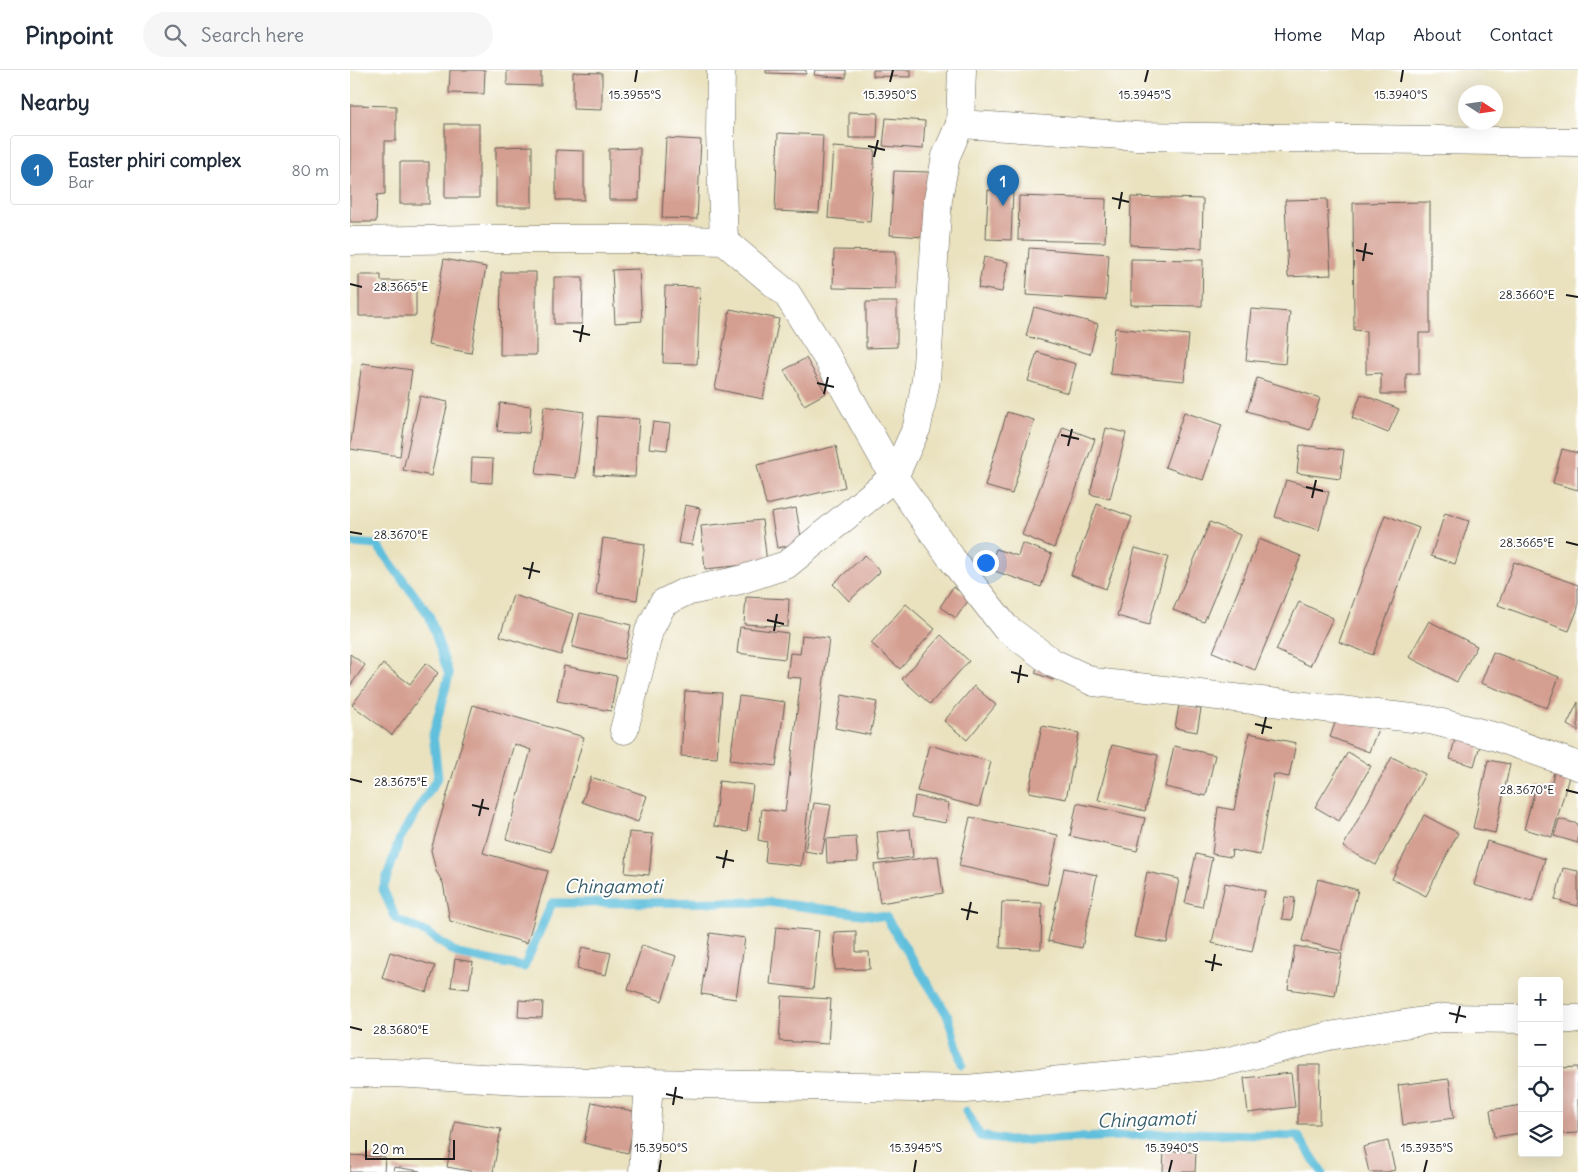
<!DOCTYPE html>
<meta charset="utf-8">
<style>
:root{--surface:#fff;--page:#f6f6f7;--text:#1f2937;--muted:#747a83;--line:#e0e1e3;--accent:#1f6fb2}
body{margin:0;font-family:Delius,sans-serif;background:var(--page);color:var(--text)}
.controls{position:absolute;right:15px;bottom:15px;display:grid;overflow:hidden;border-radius:5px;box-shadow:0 5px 20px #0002}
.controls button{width:45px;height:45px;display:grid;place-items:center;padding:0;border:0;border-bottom:1px solid var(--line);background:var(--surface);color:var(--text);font:25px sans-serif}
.compass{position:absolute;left:1108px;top:15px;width:45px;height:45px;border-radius:50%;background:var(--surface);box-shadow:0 5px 20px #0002;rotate:102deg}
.scale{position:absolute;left:15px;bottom:12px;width:90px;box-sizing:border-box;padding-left:5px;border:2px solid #1c1c1c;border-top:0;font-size:14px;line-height:18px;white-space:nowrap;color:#1c1c1c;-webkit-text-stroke:4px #fff;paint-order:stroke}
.you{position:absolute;left:635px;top:492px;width:18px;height:18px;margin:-12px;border:4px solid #fff;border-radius:50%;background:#1a73e8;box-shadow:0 0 0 8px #1a73e833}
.badge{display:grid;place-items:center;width:32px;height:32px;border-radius:50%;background:var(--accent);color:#fff;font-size:16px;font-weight:700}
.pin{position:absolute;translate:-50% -41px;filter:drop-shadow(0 1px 2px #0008)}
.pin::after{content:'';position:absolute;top:26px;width:18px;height:15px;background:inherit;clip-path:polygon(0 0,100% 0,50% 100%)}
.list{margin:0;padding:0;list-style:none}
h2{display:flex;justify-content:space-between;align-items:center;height:65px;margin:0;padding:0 20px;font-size:21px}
h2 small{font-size:16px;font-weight:400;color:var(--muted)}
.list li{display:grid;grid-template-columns:32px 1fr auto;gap:15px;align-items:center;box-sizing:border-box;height:70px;margin:0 10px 10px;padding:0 10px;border:1px solid var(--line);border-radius:5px}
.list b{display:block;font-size:19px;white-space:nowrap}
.list p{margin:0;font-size:16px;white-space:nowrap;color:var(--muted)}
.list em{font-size:16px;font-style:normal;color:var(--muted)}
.icon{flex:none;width:28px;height:28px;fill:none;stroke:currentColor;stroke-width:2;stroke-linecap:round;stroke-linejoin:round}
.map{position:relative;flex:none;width:1228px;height:1102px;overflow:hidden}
header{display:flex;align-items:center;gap:30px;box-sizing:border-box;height:70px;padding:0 25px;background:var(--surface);border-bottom:1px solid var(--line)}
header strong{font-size:24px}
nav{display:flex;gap:28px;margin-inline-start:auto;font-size:18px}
.search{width:350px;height:45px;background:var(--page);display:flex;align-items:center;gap:12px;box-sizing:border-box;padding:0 18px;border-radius:28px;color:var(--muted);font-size:19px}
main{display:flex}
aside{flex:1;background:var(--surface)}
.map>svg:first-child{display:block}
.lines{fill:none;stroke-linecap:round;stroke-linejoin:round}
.stream{stroke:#5ebfdc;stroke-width:9}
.building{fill:#d49f91}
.minor-casing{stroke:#646155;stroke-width:29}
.tertiary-casing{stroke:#646155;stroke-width:29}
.minor{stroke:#fff;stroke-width:28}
.tertiary{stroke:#fff;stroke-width:28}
.ticks{fill:none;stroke:#1c1c1c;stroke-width:2}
.labels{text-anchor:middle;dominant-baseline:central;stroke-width:4;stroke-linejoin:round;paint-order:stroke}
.water-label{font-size:19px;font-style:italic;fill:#365d69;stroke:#fff}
.ticks-label{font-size:12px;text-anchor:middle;fill:#1c1c1c;stroke:#fff;stroke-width:4;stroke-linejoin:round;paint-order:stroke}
</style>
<header>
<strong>Pinpoint</strong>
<div class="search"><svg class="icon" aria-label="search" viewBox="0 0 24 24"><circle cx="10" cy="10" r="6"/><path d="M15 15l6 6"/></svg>Search here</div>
<nav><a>Home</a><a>Map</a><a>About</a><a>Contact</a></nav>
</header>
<main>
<aside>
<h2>Nearby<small></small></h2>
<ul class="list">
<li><span class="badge">1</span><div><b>Easter phiri complex</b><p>Bar</p></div><em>80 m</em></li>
</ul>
</aside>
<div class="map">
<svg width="1228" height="1102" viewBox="0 0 1228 1102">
<rect width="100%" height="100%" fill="#fff"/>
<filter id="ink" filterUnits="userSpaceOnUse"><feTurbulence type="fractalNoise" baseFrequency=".02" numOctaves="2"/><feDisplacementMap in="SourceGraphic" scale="10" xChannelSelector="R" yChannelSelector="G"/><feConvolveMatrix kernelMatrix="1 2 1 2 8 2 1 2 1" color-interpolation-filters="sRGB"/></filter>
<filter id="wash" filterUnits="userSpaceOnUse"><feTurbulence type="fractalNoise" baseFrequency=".0096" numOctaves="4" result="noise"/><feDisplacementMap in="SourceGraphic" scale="20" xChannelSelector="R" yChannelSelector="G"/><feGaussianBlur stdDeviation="1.12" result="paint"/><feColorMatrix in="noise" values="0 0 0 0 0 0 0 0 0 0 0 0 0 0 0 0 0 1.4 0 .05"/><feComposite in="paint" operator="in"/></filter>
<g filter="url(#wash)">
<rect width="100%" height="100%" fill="#eae2bf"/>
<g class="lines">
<!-- stream -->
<g class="stream">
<polyline points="0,473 27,475 79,545 99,605 83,665 88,707 50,768 33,819 46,849 77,863 108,884 174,897 202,833 417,832 536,847 598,946 612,994"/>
<polyline points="616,1041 630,1066 660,1071 838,1063 948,1066 972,1102"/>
</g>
</g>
<g id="blocks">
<!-- building -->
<g class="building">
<polygon points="100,0 135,0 134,24 99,23"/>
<polygon points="157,0 191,0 191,16 157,15"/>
<polygon points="416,0 456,0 456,4 416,3"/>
<polygon points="465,0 496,0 496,8 464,5"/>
<polygon points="523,0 561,0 561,7 523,6"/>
<polygon points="223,2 252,3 252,40 223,39"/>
<polygon points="0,35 46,36 46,71 35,71 35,124 27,125 26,152 0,152"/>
<polygon points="499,42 528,43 527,68 499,68"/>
<polygon points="536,48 575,51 573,79 533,76"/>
<rect x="95" y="54" width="34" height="74"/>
<polygon points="428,63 473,65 469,143 425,141"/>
<polygon points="316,68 351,70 347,149 312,148"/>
<polygon points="182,76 182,137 146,137 146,77"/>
<polygon points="483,77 525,80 520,152 478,148"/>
<polygon points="290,78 289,130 259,130 259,79"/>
<polygon points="206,80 234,81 234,130 206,130"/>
<rect x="50" y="92" width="29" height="42"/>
<polygon points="544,101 579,102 576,167 540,165"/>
<polygon points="638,120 663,121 661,170 636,169"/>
<polygon points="669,126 756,129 755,172 668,170"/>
<polygon points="781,127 853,129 852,178 780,175"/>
<polygon points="977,129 981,205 938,207 935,130"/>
<polygon points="1080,132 1080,263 1069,263 1069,304 1056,304 1056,324 1031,324 1031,303 1016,304 1016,261 1004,260 1003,133"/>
<polygon points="679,178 759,184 756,230 676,225"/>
<polygon points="484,180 546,181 546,219 483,218"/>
<polygon points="634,187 658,192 652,222 628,218"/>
<polygon points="94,189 136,197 121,283 78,275"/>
<polygon points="781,189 853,190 852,236 781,235"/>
<polygon points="289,199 292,251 265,253 262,200"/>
<polygon points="151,202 186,202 186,285 150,285"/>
<polygon points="9,205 31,205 31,211 66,211 66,246 9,246"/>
<polygon points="204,207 233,207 232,254 204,254"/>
<polygon points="315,216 350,217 347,294 313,293"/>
<polygon points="516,232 547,232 547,277 516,278"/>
<polygon points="684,237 748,254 740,284 676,266"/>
<polygon points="380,239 429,249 413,329 365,319"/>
<polygon points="901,239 940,242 935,294 896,290"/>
<polygon points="765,258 839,265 834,311 760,304"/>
<polygon points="687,282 726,294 718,323 678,311"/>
<polygon points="456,288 476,323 454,335 434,300"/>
<polygon points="12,293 62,300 50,386 0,379"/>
<polygon points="907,308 970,328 960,360 897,341"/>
<polygon points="1011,324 1049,339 1038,363 1002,348"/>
<polygon points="70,326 98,332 81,406 53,400"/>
<polygon points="150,333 181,336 179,363 147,361"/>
<polygon points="194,336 234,342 226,408 186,404"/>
<polygon points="657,342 684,350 662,424 635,416"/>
<polygon points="834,342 872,355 853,410 815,397"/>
<polygon points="248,346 289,349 285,407 244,405"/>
<polygon points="303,352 320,354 317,380 299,378"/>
<polygon points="713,357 745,369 704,478 672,465"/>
<polygon points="756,358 776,363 760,429 740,424"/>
<polygon points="950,375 994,380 990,409 947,403"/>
<polygon points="486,376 495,417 416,435 407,395"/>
<polygon points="1212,379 1228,383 1228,420 1203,413"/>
<polygon points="122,388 143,389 142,413 121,412"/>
<polygon points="936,410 979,422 969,460 925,447"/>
<polygon points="747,434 782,447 756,519 721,505"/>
<polygon points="335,435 350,438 342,475 328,473"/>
<polygon points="446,438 452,473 427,478 421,443"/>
<polygon points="1095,443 1119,451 1105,494 1081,486"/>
<polygon points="1035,445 1069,458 1023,585 989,572"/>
<polygon points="412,450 417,493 355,499 351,456"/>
<polygon points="860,452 890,465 854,552 823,540"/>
<polygon points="253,468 295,474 287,530 246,524"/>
<polygon points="909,469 951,486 905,600 863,582"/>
<polygon points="672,473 702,484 691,517 639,499 646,479 668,486"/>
<polygon points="785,478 818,487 799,555 767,546"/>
<polygon points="515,485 530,502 499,531 483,514"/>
<polygon points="1164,492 1228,515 1228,538 1219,561 1148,535"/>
<polygon points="603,517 620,528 606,548 590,537"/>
<polygon points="163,525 223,544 211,585 150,566"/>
<polygon points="396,527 439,529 438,557 394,554"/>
<polygon points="949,532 983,548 960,596 926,580"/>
<polygon points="556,534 585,559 550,599 521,573"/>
<polygon points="230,543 281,555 274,589 222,577"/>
<polygon points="1079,551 1127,576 1107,612 1059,587"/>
<polygon points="390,557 438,563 435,589 387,583"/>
<polygon points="452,565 479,568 451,796 415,792 417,772 408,770 412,739 435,742 451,608 437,607 440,583 450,584"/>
<polygon points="591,565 619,591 580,634 552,609"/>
<polygon points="1143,582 1209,607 1197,638 1131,613"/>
<polygon points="0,584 15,595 0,616"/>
<polygon points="691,585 709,592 703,610 685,603"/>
<polygon points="76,593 88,603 42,665 2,635 33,594 60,614"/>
<polygon points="214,596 267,606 261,641 207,631"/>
<polygon points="624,616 646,635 617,670 594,651"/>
<polygon points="335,621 372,623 367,688 331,686"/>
<polygon points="492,625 527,632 520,665 485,658"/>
<polygon points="389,626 435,632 426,696 380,690"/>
<polygon points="1228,632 1228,661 1217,655"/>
<polygon points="123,635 234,667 201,782 156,769 181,680 164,674 133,783 198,801 177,873 100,851 93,813 86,801 81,780"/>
<polygon points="829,635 851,639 847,662 825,658"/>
<polygon points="988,645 1028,659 1019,682 980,667"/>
<polygon points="692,656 729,663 716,729 679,722"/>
<polygon points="1107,661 1132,668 1124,696 1100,689"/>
<polygon points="899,663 946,673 939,707 924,704 910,785 882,780 881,787 862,784 868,737 884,740"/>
<polygon points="579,675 641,692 629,737 567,721"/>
<polygon points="762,675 808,685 795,741 748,730"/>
<polygon points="824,676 865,685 856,726 815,717"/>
<polygon points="998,682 1021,696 989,751 965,737"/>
<polygon points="1042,687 1075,704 1026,795 993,777"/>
<polygon points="1138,690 1160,694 1145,763 1123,758"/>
<polygon points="1205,698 1220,703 1202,767 1174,759 1186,716 1200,720"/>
<polygon points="241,707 297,726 288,752 232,732"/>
<polygon points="369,711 403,715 397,761 364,756"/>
<polygon points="565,726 599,733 596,753 562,747"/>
<polygon points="464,733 481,735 472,784 455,781"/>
<polygon points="727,733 795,748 787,781 720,766"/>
<polygon points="1074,745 1108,763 1076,826 1042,809"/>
<polygon points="620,747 708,765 697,815 609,796"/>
<polygon points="1209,749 1228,754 1228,773 1204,766"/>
<polygon points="560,759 563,787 530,791 527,762"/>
<polygon points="279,762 303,764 299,805 275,803"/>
<polygon points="506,767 508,792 477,793 476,769"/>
<polygon points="1137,771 1195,789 1182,832 1124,815"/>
<polygon points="846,784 862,788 852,837 835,833"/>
<polygon points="588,786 593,823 530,833 524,795"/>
<polygon points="714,798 747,805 732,878 698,871"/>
<polygon points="1213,798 1228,801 1228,836 1205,830"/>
<polygon points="797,802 829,809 817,873 784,867"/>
<polygon points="968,809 1008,820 992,881 952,871"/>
<polygon points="875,813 915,821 902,882 862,873"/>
<polygon points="935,827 945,828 942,850 932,849"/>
<polygon points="652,832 692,833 691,879 650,878"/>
<polygon points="426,857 469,861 463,919 420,914"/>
<polygon points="506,861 506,882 519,882 520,899 485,900 484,862"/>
<polygon points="360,863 395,868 386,929 351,924"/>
<polygon points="292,875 326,886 312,931 278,920"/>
<polygon points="945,876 992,884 985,926 938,919"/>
<polygon points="232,877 261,883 256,905 227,899"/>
<polygon points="40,882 85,896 77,922 32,908"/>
<polygon points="105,889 123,892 119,919 101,917"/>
<polygon points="432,926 481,929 478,974 429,971"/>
<polygon points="169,930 193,932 192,948 168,947"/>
<polygon points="948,995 970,995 969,1054 948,1054"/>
<polygon points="1228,997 1228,1063 1209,1064 1209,998"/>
<polygon points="941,1003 945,1037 898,1043 894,1008"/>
<polygon points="1099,1009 1104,1048 1053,1055 1048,1015"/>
<polygon points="242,1032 287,1042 278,1083 234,1073"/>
<polygon points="1172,1035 1172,1063 1144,1067 1140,1040"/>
<polygon points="105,1051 151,1059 143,1102 125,1102 97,1097"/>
<polygon points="1038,1071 1045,1100 1037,1102 1019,1102 1013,1077"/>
<polygon points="814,1081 846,1082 845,1102 813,1102"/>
<polygon points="0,1085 35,1087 34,1102 0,1102"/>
<polygon points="44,1097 70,1101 70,1102 43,1102"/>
</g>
</g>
</g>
<g filter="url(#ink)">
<use href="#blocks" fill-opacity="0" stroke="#646155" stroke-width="1"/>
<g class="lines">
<!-- minor casing -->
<g class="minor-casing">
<g id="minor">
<polyline points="371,0 370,62 374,171"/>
<polyline points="0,171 128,169 293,169 374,171 437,224 478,289 544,407 602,489 655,557 703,593 744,612 1080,650 1147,667 1228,696"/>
<polyline points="274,660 299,561 313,533 335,522 390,510 436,495 544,407 567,357 576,310 588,129 596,86 610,54"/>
<polyline points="1209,949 1228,949"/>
<polyline points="0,1003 43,1003 189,1011 616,1019 859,996 979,966 1092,948 1172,949"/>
<polyline points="293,1102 299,1012"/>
</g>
</g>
<!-- tertiary casing -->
<g class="tertiary-casing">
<polyline id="tertiary" points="612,0 610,54 787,66 1228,72"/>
</g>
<!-- minor -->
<use href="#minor" class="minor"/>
<!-- tertiary -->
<use href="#tertiary" class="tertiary"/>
</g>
</g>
<!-- ticks -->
<path class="ticks" d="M285 12 287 0M540 12 543 0M795 12 798 0M1051 12 1053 0M518 76 535 80M524 87 528 70M762 128 779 132M769 139 772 122M1006 180 1023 184M1013 191 1016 173M0 214 12 217M1216 225 1228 227M223 261 240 265M230 272 233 255M467 313 484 317M474 324 478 307M711 365 729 369M718 376 722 359M956 417 973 421M962 428 966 410M0 462 12 464M1216 472 1228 475M173 498 190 502M179 509 183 492M417 550 434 554M424 561 427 544M661 602 678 606M668 613 671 595M905 654 922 658M912 664 916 647M0 709 12 712M1216 720 1228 723M122 735 139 739M129 746 133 729M366 787 384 791M373 798 377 780M611 839 628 843M617 850 621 832M855 891 872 895M862 901 865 884M1099 943 1116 947M1106 953 1110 936M0 957 12 960M316 1024 333 1028M323 1035 326 1017M309 1102 311 1090M564 1102 566 1090M819 1102 822 1090M1074 1102 1077 1090"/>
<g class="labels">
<!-- water labels -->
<g class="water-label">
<text x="263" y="816">Chingamoti</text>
<text transform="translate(796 1049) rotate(-2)">Chingamoti</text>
</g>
</g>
<g class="ticks-label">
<text x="285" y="29">15.3955°S</text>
<text x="540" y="29">15.3950°S</text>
<text x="795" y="29">15.3945°S</text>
<text x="1051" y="29">15.3940°S</text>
<text x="51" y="221">28.3665°E</text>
<text x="1177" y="229">28.3660°E</text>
<text x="51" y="469">28.3670°E</text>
<text x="1177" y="477">28.3665°E</text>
<text x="51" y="716">28.3675°E</text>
<text x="1177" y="724">28.3670°E</text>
<text x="51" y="964">28.3680°E</text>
<text x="311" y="1082">15.3950°S</text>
<text x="566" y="1082">15.3945°S</text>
<text x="822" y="1082">15.3940°S</text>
<text x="1077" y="1082">15.3935°S</text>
</g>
</svg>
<div class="controls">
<button>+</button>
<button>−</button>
<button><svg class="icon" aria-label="locate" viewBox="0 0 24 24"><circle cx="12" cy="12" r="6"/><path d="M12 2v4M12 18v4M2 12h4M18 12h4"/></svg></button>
<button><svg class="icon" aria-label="layers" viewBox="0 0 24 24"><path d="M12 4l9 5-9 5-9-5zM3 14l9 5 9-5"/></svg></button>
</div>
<svg class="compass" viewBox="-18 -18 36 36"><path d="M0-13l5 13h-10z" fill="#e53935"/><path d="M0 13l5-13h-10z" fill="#747a83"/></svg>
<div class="scale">20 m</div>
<div class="you"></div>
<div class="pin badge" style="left:653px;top:136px">1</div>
</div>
</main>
